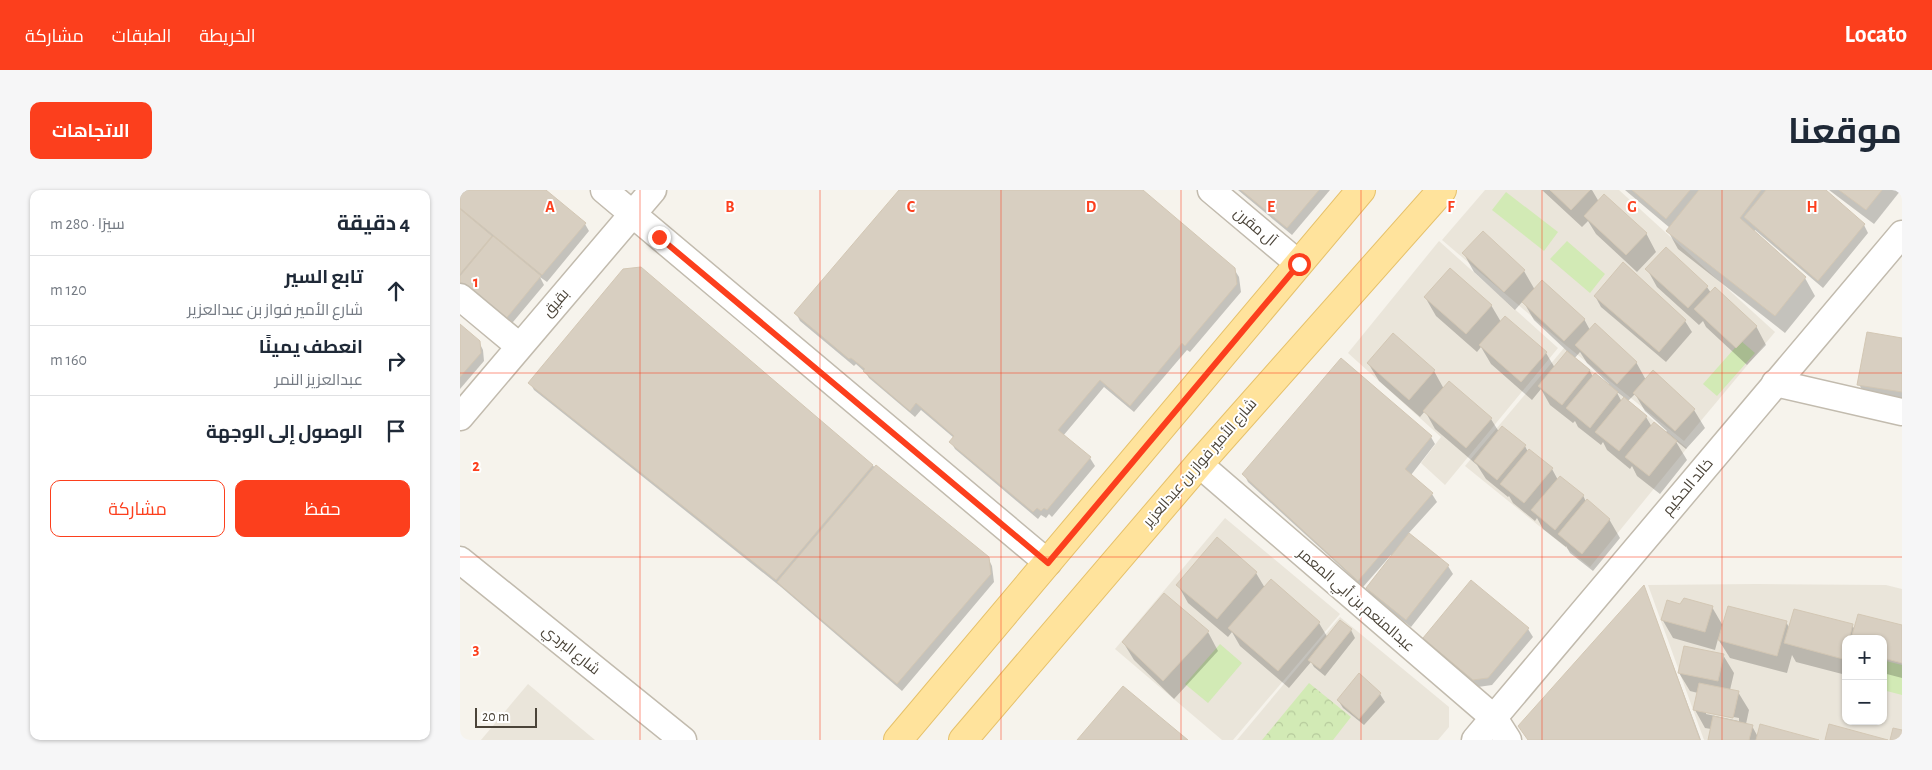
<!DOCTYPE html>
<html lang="ar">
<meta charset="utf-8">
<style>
:root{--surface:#fff;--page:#f6f6f7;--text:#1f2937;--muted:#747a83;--line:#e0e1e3;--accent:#fc3f1d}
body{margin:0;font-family:"Alegreya Sans",Cairo,sans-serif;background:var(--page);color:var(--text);direction:rtl}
.controls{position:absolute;right:15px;bottom:15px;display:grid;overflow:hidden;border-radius:10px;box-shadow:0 1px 4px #0004}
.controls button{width:45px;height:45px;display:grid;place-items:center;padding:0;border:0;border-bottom:1px solid var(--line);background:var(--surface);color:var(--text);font:25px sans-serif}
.scale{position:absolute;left:15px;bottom:12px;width:62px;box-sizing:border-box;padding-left:5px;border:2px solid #4b4439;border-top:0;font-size:14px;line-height:18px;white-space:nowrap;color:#4b4439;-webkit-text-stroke:4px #fff;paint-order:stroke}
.stop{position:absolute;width:15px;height:15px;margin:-11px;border:4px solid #fc3f1d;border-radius:50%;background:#fff}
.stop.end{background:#fc3f1d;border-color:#fff;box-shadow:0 1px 5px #0008}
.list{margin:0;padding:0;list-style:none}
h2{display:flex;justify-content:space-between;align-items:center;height:65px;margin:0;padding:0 20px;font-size:21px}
h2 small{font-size:16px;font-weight:400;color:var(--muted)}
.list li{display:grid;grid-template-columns:32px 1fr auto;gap:15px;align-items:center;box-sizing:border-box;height:70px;padding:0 20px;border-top:1px solid var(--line)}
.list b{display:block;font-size:19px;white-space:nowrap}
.list p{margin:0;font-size:16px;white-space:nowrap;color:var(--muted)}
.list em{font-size:16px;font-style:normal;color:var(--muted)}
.actions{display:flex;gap:10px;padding:15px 20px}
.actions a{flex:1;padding:11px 0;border:1px solid var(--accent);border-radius:10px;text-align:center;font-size:18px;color:var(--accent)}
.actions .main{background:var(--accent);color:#fff}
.icon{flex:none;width:28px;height:28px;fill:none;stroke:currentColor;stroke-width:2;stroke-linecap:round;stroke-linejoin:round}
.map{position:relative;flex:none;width:1442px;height:550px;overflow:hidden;direction:ltr;border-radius:10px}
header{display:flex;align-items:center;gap:30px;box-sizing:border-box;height:70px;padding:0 25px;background:var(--accent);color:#fff}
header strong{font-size:24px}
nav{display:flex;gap:28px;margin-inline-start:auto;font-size:18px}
.intro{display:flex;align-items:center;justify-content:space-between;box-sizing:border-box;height:120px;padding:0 30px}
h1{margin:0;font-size:35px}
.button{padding:12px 22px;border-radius:10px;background:var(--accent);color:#fff;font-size:18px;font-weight:700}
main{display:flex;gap:30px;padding:0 30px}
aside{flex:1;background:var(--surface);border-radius:10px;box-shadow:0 1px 4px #0004}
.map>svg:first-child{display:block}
.residential{fill:#eae5da;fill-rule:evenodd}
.park{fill:url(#park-crowns)}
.garden{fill:#d2eab5}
.shadow{fill:#0003;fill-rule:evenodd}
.building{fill:#d8cfc1;stroke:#d3c7b4}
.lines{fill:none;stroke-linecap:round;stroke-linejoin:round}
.minor-casing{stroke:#c2bbae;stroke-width:29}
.major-casing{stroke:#e6c16a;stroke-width:30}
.minor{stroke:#fff;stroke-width:26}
.major{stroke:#ffe39c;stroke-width:28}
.route{stroke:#fc3f1d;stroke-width:6}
.grid{fill:none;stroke:#fc3f1d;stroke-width:1;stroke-opacity:0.55}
.labels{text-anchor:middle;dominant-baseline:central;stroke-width:4;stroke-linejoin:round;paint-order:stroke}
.street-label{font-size:15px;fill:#4b4439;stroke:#fff}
.grid-label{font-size:16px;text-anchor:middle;font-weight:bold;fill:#fc3f1d;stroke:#fff;stroke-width:4;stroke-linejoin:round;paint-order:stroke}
</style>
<header>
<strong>Locato</strong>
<nav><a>الخريطة</a><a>الطبقات</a><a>مشاركة</a></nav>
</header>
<div class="intro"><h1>موقعنا</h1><a class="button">الاتجاهات</a></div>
<main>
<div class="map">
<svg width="1442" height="550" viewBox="0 0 1442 550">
<defs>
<pattern id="park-crowns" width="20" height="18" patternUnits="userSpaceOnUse" patternTransform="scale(1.25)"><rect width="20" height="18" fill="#d2eab5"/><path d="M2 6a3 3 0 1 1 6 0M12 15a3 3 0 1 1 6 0" fill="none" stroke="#b6ca9c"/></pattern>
</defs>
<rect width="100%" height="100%" fill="#f6f3ec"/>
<!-- residential -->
<g class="residential">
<polygon points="1025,0 1159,0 1315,142 1224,251 1103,153 982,50"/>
<polygon points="979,51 1098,158 985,295 961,273 981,247 888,163"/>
<polygon points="1104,158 1227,258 1130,377 1005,276"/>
<polygon points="765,328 880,424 773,550 762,550 655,459"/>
<path d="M1297 394 1426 395 1442 399V550H1244L1188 395ZM1386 449H1423V531H1386Z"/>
<polygon points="880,427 989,517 989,537 978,550 777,550"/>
<polygon points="68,494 135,550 21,550"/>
</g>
<!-- park -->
<polygon class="park" points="849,493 891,527 873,550 802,550"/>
<!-- garden -->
<g class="garden">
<polygon points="1046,2 1098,42 1084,61 1032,20"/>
<polygon points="1107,51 1145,84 1130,103 1090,69"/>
<polygon points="1281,151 1295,163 1257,206 1243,194"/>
<polygon points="760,454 782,473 748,513 725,494"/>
<polygon points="1426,471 1442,475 1442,505 1423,500 1423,481"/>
</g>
<!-- shadow -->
<g class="shadow">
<polygon points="0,0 84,0 125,34 129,41 87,92 80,87 84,95 48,138 0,97"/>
<polygon points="441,0 681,0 774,79 779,87 781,102 730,162 727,160 674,222 644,197 603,246 630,268 635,276 592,327 589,324 586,328 581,325 578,329 495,259 491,252 494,248 461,220 455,227 409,188 406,183 396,174 394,176 340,131 336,123"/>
<polygon points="778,0 870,0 832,45"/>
<polygon points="1082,0 1132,0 1139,12 1186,43 1196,62 1177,82 1136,44 1128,31 1122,37"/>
<polygon points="1165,0 1364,0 1404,35 1408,43 1363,98 1295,40 1294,42 1345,88 1355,106 1325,143 1218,59 1208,41 1210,38"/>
<polygon points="1369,0 1441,0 1414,34"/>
<path d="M1004 64 1064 81 1075 100 1124 129 1130 140 1176 172 1186 190 1193 182 1234 220 1245 238 1226 259 1215 250 1227 270 1200 304 1177 286 1172 276 1170 279 1147 260 1143 252 1141 255 1118 237 1115 231 1113 233 1090 215 1081 199 1072 210 1031 174 1021 157 1017 162 976 126 965 107 1031 115 1041 132 1045 127 1086 163 1095 178 1108 162 1074 130 1063 111 1055 120 1014 82ZM1120 162 1127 173 1149 194 1148 195 1133 187 1130 181 1114 169ZM1156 201 1165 208 1162 212ZM1175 204 1185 221 1207 241 1205 243 1192 237 1186 227 1167 212Z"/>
<polygon points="1187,79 1247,97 1251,103 1296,136 1306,155 1287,175 1246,137 1243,131 1239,135 1197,97"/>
<polygon points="1135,106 1225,131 1232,142 1206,172 1141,117"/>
<polygon points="0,136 19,152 23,160 24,171 0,199"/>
<polygon points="1442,150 1442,209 1403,202 1399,194"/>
<polygon points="908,173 974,181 984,199 1031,229 1039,242 1065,256 1068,262 1092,279 1098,290 1123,305 1126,312 1149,329 1160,348 1133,381 1110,363 1106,356 1106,357 1083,339 1077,328 1075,331 1053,313 1049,306 1048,307 1026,289 1017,275 975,239 965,221 960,227 919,191"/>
<polygon points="70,193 412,275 528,368 532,376 534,392 442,501 321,397 74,200"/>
<polygon points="971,247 975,254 951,285 972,304 977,312 948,344 988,376 993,384 951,437 911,406 907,398 933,366 931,365 903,397 788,292 784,284"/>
<polygon points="796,383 805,398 859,433 868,448 891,440 895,448 865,486 854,477 851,472 829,498 780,456 772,442 768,447 728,413 718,395"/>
<polygon points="1011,392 1068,439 1073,447 1032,495 1018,497 969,456 964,448"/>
<polygon points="1184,397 1241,550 1069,550"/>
<polygon points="704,405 748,442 758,461 714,509 674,470 663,452"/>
<polygon points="1220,415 1252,417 1263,436 1326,432 1330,439 1392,435 1395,440 1442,437 1442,488 1423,483 1423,449 1386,449 1386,485 1336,472 1332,465 1327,483 1270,468 1258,449 1255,460 1213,448 1202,429"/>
<path d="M1263 465 1274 483 1270 500 1278 502 1289 520 1286 534 1292 536 1298 547 1355 550H1249L1251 539 1245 538 1235 520 1238 503 1230 501 1219 483ZM1246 522 1279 528V531L1246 524Z"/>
<polygon points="899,485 920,504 925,512 904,535 883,518 878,510"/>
</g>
<!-- building -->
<g class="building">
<polygon points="0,0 86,0 126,33 82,85 0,18"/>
<polygon points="439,0 683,0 775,78 777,94 725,156 722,153 670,216 640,190 598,240 631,267 587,320 584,318 581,321 577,318 573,322 489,252 494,246 456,213 450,221 403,181 405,179 391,168 389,169 334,123"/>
<polygon points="781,0 859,0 827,38"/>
<polygon points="1090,0 1130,0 1111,20"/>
<polygon points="1172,0 1230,0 1206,29"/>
<polygon points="1239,0 1301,0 1280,28 1346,87 1315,126 1206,41"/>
<polygon points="1306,0 1366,0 1405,34 1358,91 1284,27"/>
<polygon points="1379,0 1422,0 1406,20"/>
<polygon points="1144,4 1187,43 1166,65 1124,26"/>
<polygon points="0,19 32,46 0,84"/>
<polygon points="1023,41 1065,80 1044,102 1002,63"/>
<polygon points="33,46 81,86 44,131 0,94 0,86"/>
<polygon points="1206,57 1248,96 1228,118 1185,79"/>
<polygon points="1163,72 1226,130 1199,162 1134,106"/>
<polygon points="181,77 413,275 316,390 68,193 163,79"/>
<polygon points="990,78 1032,115 1006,144 964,107"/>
<polygon points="1082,90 1125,129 1104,151 1062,112"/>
<polygon points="1255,97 1297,136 1276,158 1234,119"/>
<polygon points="1045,126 1087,162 1061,192 1019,155"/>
<polygon points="1135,133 1177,172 1157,194 1115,155"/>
<polygon points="0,134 20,151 21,163 0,187"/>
<polygon points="1407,142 1442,148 1442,202 1397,195"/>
<polygon points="933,143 975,180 949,210 907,173"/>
<polygon points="1107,161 1130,180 1102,215 1078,196"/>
<polygon points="881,168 972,246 945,279 973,303 898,391 782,284"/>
<polygon points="1193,180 1235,219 1215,241 1173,203"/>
<polygon points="1135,183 1158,202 1130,238 1106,218"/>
<polygon points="989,191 1032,228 1006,258 963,221"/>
<polygon points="1164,207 1187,226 1159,261 1135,242"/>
<polygon points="1194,232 1217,251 1189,286 1165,267"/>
<polygon points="1042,236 1066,255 1037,290 1014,271"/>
<polygon points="1069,259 1093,278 1064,313 1040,294"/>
<polygon points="416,275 529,367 531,384 437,494 317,392"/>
<polygon points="1100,286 1124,305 1095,340 1071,320"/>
<polygon points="1127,309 1150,329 1122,364 1098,344"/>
<polygon points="949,343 989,375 946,430 906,398"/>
<polygon points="757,347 797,382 757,429 716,395"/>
<polygon points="811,389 860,432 818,481 768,438"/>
<polygon points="1011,390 1069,438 1028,488 1013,490 963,448"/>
<polygon points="1184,395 1240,550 1068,550 1058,536"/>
<polygon points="704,403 749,441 703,491 662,452"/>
<polygon points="1224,408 1253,416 1245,442 1201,430 1207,410 1220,414"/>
<polygon points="1268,416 1327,431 1317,466 1258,450"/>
<polygon points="1334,419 1393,434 1389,449 1386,449 1383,469 1324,453"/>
<polygon points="1398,424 1442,435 1442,473 1423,468 1423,449 1391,449"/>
<polygon points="880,430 892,439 860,479 848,470"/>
<polygon points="1224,456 1264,464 1258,491 1218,483"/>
<polygon points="899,483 921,503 899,529 877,510"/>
<polygon points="1239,493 1279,501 1273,528 1233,520"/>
<polygon points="663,496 728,550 617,550"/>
<polygon points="1253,526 1293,535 1289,550 1248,550"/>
<polygon points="1300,534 1359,550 1296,550"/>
<polygon points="1369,534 1428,550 1365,550"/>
<polygon points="1433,538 1442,540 1442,550 1430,550"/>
</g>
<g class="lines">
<!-- minor casing -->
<g class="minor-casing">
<g id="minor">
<polyline points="144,0 588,373"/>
<polyline points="751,0 839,74"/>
<polyline points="0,107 59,156"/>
<polyline points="1315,193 1442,222"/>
<polyline points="0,227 193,0"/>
<polyline points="739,274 1034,528 1048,550"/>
<polyline points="0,370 223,550"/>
<polyline points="1015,550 1442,44"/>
</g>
</g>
<!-- major casing -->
<g class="major-casing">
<g id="major">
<polyline points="438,550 901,0"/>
<polyline points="503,550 739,274 982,0"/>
</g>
</g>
<!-- minor -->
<use href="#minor" class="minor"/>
<!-- major -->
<use href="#major" class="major"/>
</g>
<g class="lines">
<!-- route -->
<polyline class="route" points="199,47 588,373 839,74"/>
</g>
<!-- grid -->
<path class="grid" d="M180 0V550M360 0V550M541 0V550M721 0V550M901 0V550M1082 0V550M1262 0V550M0 183H1442M0 367H1442"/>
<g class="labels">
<!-- street labels -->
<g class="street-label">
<text transform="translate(795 37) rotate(40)">آل مقرن</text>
<text transform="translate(96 113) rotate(-49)">بقيق</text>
<text transform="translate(740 273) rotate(-49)">شارع الأمير فواز بن عبدالعزير</text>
<text transform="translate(1228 297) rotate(-50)">خالد الحكيم</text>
<text transform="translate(896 410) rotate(41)">عبدالمنعم بن أبي المعمر</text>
<text transform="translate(111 460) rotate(39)">شارع البردي</text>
</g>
</g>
<g class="grid-label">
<text x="90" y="22">A</text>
<text x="270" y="22">B</text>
<text x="451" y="22">C</text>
<text x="631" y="22">D</text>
<text x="811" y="22">E</text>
<text x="991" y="22">F</text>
<text x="1172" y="22">G</text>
<text x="1352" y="22">H</text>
<text x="16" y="97">1</text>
<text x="16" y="281">2</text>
<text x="16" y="464">3</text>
</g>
</svg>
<div class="controls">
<button>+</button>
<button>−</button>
</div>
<div class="scale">20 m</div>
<div class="stop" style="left:839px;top:74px"></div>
<div class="stop end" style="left:199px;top:47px"></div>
</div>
<aside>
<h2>4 دقيقة<small>سيرًا · 280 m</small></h2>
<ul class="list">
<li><svg class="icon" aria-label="ahead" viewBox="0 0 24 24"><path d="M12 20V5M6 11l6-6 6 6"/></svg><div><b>تابع السير</b><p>شارع الأمير فواز بن عبدالعزير</p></div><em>120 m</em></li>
<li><svg class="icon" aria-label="right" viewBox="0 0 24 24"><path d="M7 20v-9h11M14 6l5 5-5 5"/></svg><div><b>انعطف يمينًا</b><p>عبدالعزيز النمر</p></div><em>160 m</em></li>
<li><svg class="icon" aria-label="arrive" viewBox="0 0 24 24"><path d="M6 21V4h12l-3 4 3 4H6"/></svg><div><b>الوصول إلى الوجهة</b></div></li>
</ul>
<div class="actions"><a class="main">حفظ</a><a>مشاركة</a></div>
</aside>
</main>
